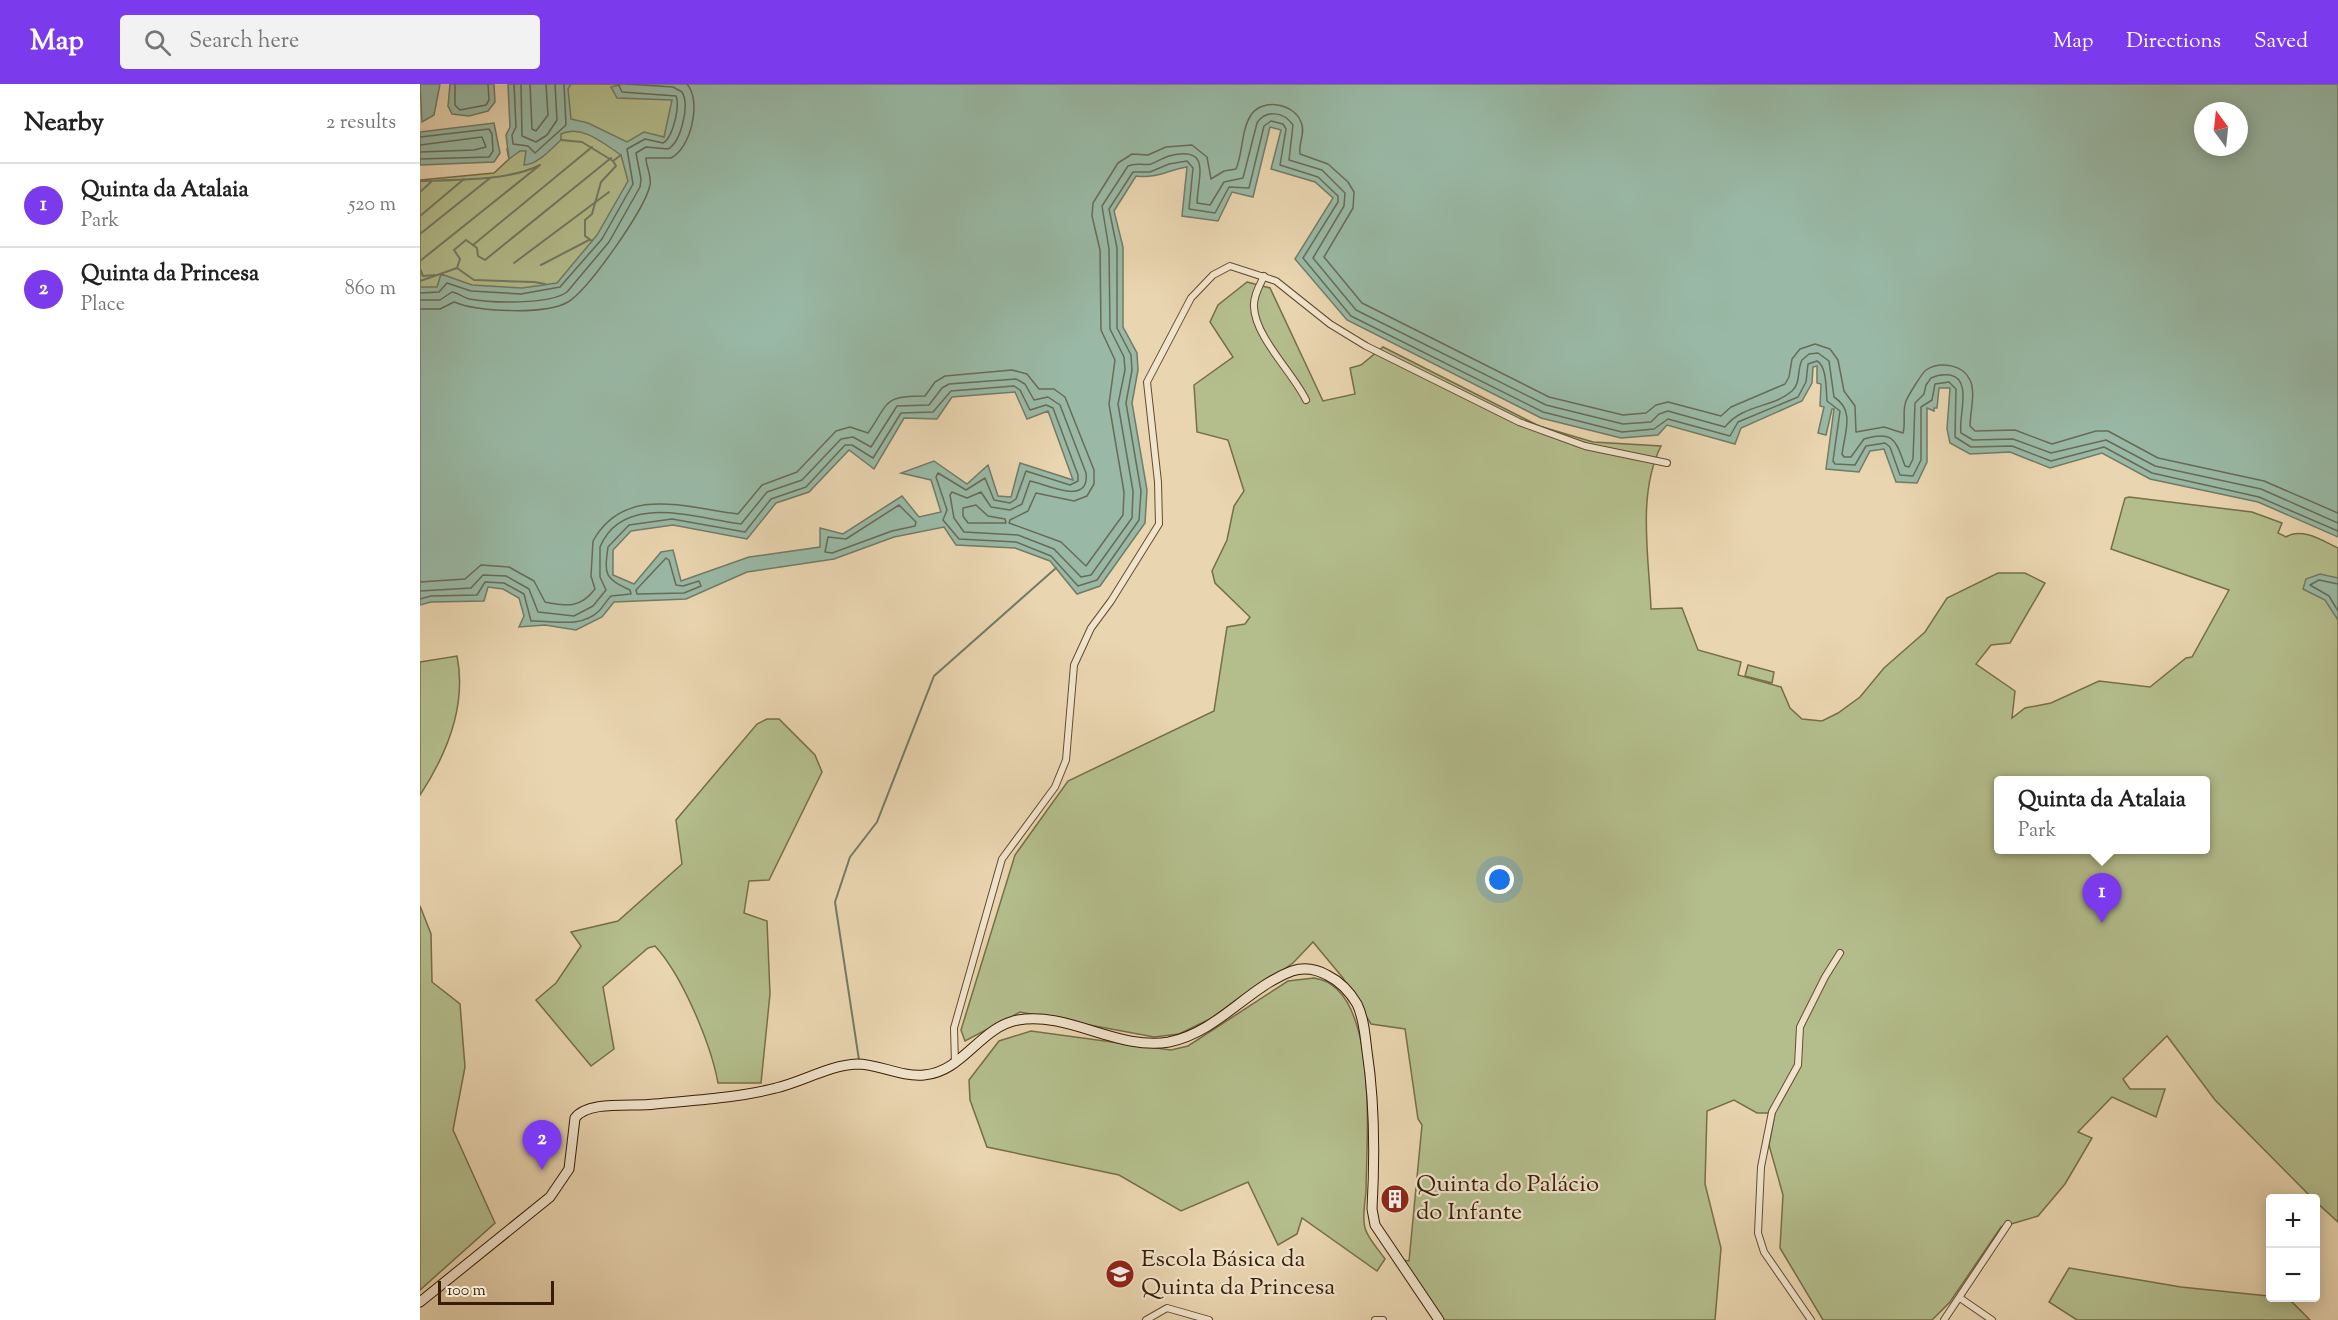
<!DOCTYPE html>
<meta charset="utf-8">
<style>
:root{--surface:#fff;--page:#f2f2f2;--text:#222;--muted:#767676;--line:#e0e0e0;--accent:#7c3aed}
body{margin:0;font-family:"Sorts Mill Goudy",serif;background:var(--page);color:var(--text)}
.controls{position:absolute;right:18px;bottom:18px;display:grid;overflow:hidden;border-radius:6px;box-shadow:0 3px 15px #0003}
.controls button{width:54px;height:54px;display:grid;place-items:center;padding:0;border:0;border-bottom:2px solid var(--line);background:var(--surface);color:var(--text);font:30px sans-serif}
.compass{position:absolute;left:1774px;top:18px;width:54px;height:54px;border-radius:50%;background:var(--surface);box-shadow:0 3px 15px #0003;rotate:345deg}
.scale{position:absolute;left:18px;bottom:15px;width:116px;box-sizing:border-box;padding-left:6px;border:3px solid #381d05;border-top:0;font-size:16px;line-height:21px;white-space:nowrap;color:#381d05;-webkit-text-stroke:4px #f1e4cc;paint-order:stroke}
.you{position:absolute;left:1080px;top:796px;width:21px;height:21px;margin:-15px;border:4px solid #fff;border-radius:50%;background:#1a73e8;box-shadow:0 0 0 9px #1a73e833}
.badge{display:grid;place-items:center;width:39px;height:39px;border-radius:50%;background:var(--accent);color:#fff;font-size:20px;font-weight:700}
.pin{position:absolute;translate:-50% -50px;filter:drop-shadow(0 2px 3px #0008)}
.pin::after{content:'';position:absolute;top:32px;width:21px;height:18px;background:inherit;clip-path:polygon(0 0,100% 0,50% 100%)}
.popup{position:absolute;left:1574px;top:692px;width:216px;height:78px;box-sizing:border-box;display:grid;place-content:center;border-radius:6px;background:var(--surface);filter:drop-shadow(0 2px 4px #0005);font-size:20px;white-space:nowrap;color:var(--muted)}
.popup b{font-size:22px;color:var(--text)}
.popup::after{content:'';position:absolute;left:50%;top:100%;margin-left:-12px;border:12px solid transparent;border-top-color:var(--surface)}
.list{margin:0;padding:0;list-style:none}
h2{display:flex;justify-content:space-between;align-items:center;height:78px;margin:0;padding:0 24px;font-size:26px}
h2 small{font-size:20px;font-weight:400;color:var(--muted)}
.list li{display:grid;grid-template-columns:39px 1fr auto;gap:18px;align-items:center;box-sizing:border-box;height:84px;padding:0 24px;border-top:2px solid var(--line)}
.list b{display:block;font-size:22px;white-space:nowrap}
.list p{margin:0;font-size:20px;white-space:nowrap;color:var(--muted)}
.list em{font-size:20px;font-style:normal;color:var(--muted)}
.icon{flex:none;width:33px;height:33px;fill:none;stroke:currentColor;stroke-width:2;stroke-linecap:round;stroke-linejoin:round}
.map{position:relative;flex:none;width:1918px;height:1236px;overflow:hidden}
header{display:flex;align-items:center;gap:36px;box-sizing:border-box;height:84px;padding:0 30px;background:var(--accent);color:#fff}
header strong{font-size:28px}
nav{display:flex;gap:33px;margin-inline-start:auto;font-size:21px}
.search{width:420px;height:54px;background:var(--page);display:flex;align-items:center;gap:15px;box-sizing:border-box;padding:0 21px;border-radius:6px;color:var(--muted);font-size:22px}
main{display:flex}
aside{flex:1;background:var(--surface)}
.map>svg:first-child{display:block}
.green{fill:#b4be8d;stroke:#766e49;stroke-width:1.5;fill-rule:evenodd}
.water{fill:#99b9a6;stroke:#727b66;stroke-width:1.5;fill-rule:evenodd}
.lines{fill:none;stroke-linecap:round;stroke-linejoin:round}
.shore{stroke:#686b56;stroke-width:1.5}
.stream{stroke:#727b66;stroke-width:2}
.minor-casing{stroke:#644b30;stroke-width:8}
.secondary-casing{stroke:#381d05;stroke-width:11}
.minor{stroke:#f1e4cc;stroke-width:6}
.secondary{stroke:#f1e4cc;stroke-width:9}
.labels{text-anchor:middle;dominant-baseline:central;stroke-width:4.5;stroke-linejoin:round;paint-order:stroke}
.poi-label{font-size:24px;fill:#381d05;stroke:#f1e4cc;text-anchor:start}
</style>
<header>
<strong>Map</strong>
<div class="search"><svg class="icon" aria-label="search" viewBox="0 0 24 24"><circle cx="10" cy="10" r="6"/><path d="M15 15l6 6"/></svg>Search here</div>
<nav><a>Map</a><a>Directions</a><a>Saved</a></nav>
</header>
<main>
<aside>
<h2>Nearby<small>2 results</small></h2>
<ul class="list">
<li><span class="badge">1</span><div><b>Quinta da Atalaia</b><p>Park</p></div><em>520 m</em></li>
<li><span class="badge">2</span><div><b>Quinta da Princesa</b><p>Place</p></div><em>860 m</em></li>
</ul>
</aside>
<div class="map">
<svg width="1918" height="1236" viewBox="0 0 1918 1236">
<rect width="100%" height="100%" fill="#e9d5b0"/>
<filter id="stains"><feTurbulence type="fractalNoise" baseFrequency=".00333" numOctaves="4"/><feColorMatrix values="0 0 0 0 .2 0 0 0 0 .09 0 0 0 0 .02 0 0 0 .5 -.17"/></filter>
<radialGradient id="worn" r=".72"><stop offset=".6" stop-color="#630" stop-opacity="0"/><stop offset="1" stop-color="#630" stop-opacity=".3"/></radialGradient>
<!-- green -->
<g class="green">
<polygon points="141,0 372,0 380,5 0,313 0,96 74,89 89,75 87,65"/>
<path d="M827 198 850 204 903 317 935 310 930 284 941 281 963 263 1119 342 1173 358 1241 362C1217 410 1229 473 1231 525L1262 524 1278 566 1321 578 1318 591 1361 603 1370 624 1382 635 1402 637 1418 629 1440 613 1464 584 1505 548 1527 514 1578 489H1605L1625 499 1590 559 1571 561 1556 580 1595 607 1592 634 1605 624 1631 619 1679 597 1730 603 1766 574 1772 573 1809 506 1691 465 1705 414 1709 413 1832 428 1862 439 1858 449 1866 453C1882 443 1903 457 1918 464V1138L1896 1118V1114H1892L1795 1016 1747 952 1703 995 1710 1005H1745L1736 1033 1692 1013 1658 1048 1672 1054 1645 1100 1618 1132 1581 1143 1530 1218 1512 1236H1403L1360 1164 1363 1111 1349 1061 1355 1029H1337L1314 1016 1287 1027 1285 1100 1301 1164 1295 1236H1023L982 1176 989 1177 1002 1041 998 1035 985 945 951 940 923 894 893 858 873 879 796 932 759 950 734 953 600 928 545 957 541 946 595 771 648 697 794 627 807 543 825 540 830 533 795 499 792 487 807 456 814 422 824 407 808 356 777 348 774 301 813 273 790 238 798 221ZM1578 696H1786V766H1578Z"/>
<path d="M37 572C47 622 27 670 0 711V578Z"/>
<polygon points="1328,581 1354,588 1352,599 1325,592"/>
<path d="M347 635H359L395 671 402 688 349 796 329 797 324 829 347 837 350 910 341 999H298C291 960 262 891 235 862L228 864 183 903 194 965 171 982 116 916 136 899 161 862 151 848 198 837 262 780 256 736 337 640Z"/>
<polygon points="0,822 11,850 12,898 40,920 45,983 33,1046 75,1139 0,1206"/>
<path d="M894 894C961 903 946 1059 946 1108 945 1118 942 1134 945 1144 948 1155 959 1166 965 1175L957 1187 882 1134 877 1150 858 1161 828 1098 761 1127 699 1091 567 1063 550 1016 549 996 579 957 611 947 751 966 768 962 868 897Z"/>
<polygon points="1649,1184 1761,1203 1868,1214 1890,1236 1657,1236 1629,1218"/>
</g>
<!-- water -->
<g class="water">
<polygon points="0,0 20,0 14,31 2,38"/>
<polygon points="30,0 74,0 75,18 68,27 49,32 32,30 28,22"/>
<path d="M88 0H151L148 5 151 35 168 39 207 58 224 48 244 53 252 16 197 14 191 3 203 0H1918V453L1838 418 1730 395 1682 369 1630 384 1590 368 1550 370 1530 359 1527 345 1530 304H1519L1517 324H1514V327L1507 324V378L1497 399 1476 398 1464 365 1450 367 1439 388 1406 385 1414 325H1412L1406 351 1398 349 1404 323 1400 322 1401 300 1397 299V282L1393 283 1392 299 1382 317 1321 344 1315 360 1247 341 1238 351 1201 354 1121 334 927 236 875 175 913 114 895 98 851 85 861 46 850 43 833 113 812 108 798 137 762 132 767 83C747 86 737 95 716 92L694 127 703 163V243L717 269 718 286 712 319 727 406 725 439 680 502 657 510 630 477 595 464 536 461 524 443 474 453 414 475 327 488 266 515 194 518 182 533 156 546 125 541 99 543 104 532 99 514 83 505 68 503 64 517 11 518 0 521V203H17L21 190 52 201 102 204 137 199 177 151 208 97 201 71C184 60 162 40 141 50V56C131 65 117 81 104 81L106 67H100L89 75 86 51 90 43ZM1783 27H1819V63H1783ZM595 308 607 335 628 327 653 396 600 379 591 413 578 412 568 381 547 400 514 377 481 389 511 396 521 428 499 433 482 412 423 450 400 444V463L329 473 261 497 253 466 241 468 214 500 193 491V466L211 447 253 441 327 455 356 419 389 408 429 366 454 385 484 334 517 335 532 313Z"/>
<polygon points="74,39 80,69 74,78 0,81 0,48"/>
<polygon points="1900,490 1918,494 1918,536 1905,516 1883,505 1886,495"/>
</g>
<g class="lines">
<!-- shore -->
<g class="shore">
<polyline points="35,0 35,21 40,26 66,21 69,16 68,0"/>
<polyline points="94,0 96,43 92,51 93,60 108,62 115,69 146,41 144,0"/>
<polyline points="101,0 102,52 116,58 127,51 137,36 135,0"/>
<polyline points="110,0 112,45 116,47 128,31 126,0"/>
<polyline points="0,53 69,45 72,50 73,67 69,73 0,75"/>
<polyline points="0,61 62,53 66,63 54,66 0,68"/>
<path d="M0 209 19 208 27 199 51 207 101 210 140 203 182 155 213 100 207 65 225 55 243 59C253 54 260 22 256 12L202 8 198 0"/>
<path d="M0 216H20L32 208C38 209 43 213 49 215 71 219 129 221 147 208L189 158 220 103 221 95 216 69 226 63 248 65C261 58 270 21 262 8L253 3 206 0"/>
<path d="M0 225H20L34 218C58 228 126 231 148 218 169 205 225 125 230 101 232 92 226 83 226 74H251C271 64 282 17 267 0"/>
<polygon points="479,421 496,438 495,442 472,447 412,469 405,468 408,453 426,455"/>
<polygon points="556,421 568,432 585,435 586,439 548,439 543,432 543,424"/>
<polygon points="246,474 249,476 256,501 263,502 279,497 281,502 264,509 217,510 216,506"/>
<path d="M0 498 45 495 61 481 89 483 114 497 125 518C146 522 160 525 175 505L171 492 173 457C205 400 267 424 318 430L342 401 377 388 416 347 430 343 448 349C470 317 463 312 505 312L515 298 525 292 592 286 607 290 619 305H634L645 313 674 386V400L667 412 654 417 616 409 608 427 590 436 589 439 641 458 666 482 703 431 704 408 689 320 695 276 681 246 680 166 672 132 673 119 698 79 712 70 728 71 746 63 772 61 787 73 791 95 804 87 816 85C823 69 821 46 831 31 842 14 874 19 881 38 886 49 878 59 880 70L908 80 928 98 934 108 933 124 904 173 942 219 1129 313 1203 331 1226 329 1236 321 1248 318 1301 332 1311 323 1365 300 1369 293 1372 275 1380 265 1395 260 1410 265 1418 276 1424 307 1435 322 1436 348 1464 343 1483 349C1486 339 1482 327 1486 317 1488 312 1502 289 1506 286 1519 277 1543 280 1550 296 1556 308 1550 329 1550 342L1555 347 1595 346 1632 360 1676 347H1688L1738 374 1844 397 1918 429"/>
<polyline points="1918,500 1899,496 1890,501 1909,512 1918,527"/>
<path d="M0 507 51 504 63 491 86 492 109 505 118 528 154 532 173 522 186 506 180 493V463C203 407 278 435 321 440L347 408 382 396 421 355 433 353 451 363 477 322 509 321 522 304 529 300 596 295 605 300 614 316 628 313 640 321 666 389C670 423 626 400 610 397L602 420 590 426 571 423 561 408 547 414 532 408 530 411 534 434 544 448 598 451 634 465 661 493 671 491 712 434 713 407 698 320 705 286 704 273 690 245 689 165 682 122 708 82C717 78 723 82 731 80 737 78 742 74 749 72 792 61 778 92 777 119L790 121 804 98 823 94 837 39C846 25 864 28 873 41L869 76 902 86 925 109 924 122 893 174 936 226 1126 321 1203 340 1231 338 1239 330 1248 327 1305 343C1323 320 1353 324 1372 307 1381 299 1377 285 1382 276L1389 270 1398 269 1409 277 1414 313C1435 326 1425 348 1422 370L1424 373H1431L1444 355C1474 346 1476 357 1485 382L1489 383 1493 375 1495 319 1504 310 1506 301 1511 294C1517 291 1523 290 1530 291 1553 295 1538 333 1541 349L1553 356 1593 355 1631 369 1686 356 1735 382 1841 405 1918 439"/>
<path d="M0 515 11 512 57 511 65 498 84 499 104 510 111 537C134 536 160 545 179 527 183 523 186 517 191 512L211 510 210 506C185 494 184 492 188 463L209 441 252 435 325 448 351 415 386 403 425 361H432L453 374 481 329 513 328 531 307 594 302 600 306 610 326 626 321 633 324 658 391V397L650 401 606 387 596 415 590 419 574 416 565 394 546 406 518 389 516 393 527 426 523 436 539 455 596 458 631 472 658 502 677 496 719 436 721 407 706 319 712 286 711 271 697 244V164L689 125 713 88H730L749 80 767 77 773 84 769 125 795 129 809 103 829 104 844 42 851 37 863 40 866 45 860 81 898 93 918 112V118L883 174 931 232 1123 328 1202 348 1234 345 1248 335 1310 352 1318 338 1378 313 1386 298 1388 280 1397 277C1407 282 1406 306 1407 317L1420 327 1413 377 1415 380 1435 381 1446 362 1465 359 1470 363 1480 391 1493 392 1501 376V323L1512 316 1515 300 1529 298 1536 305 1535 353 1551 363 1592 362 1631 377 1684 363 1732 389 1839 413 1918 447"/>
</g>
<!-- stream -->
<g class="stream">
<polyline points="141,56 162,58 193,77 201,71"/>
<path d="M0 97C35 96 89 97 120 81L0 177"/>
<polyline points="0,108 11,98"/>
<polyline points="0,132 44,95"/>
<polyline points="0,150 70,94"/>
<polyline points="172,157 165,152 165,136 172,130 181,98 196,82 193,77"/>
<polyline points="53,161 57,164 58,172 65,176 191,74"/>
<polyline points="94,179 189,108"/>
<polyline points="121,181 169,156"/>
<polyline points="37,184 54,196 114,198 125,200"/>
<polyline points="0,185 3,192 15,191"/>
<polyline points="0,197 37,184 40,175 34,166 46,156 53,161 172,63"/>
<polyline points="439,976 415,818 430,773 457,738 514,592 636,484"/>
</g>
<!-- minor casing -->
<g class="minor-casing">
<g id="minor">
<path d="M844 192C840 201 833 212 834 223 835 253 874 290 886 316"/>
<polyline points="535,980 534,944 582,775 635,703 646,676 654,581 671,544 691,517 739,440 738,398 727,298 771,214 793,191 810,182 856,197 910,240 946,262 1099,338 1165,362 1247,379"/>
<polyline points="1540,1214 1572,1236"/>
<polyline points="726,1236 747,1224 789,1236"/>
<polyline points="955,1236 963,1236"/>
<polyline points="1391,1236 1344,1168 1338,1149 1341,1083 1352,1028 1378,981 1380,943 1405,893 1420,869"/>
<polyline points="1524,1236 1588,1140"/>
</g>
</g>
<!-- secondary casing -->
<g class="secondary-casing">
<path id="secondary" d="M0 1218 130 1113 149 1085 155 1034C168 1016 213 1023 235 1020 275 1016 317 1014 356 1004 382 998 410 981 437 980 459 980 480 993 504 991 543 988 560 943 598 936 648 927 698 967 749 958 798 948 827 904 872 887 884 883 896 885 907 891 919 897 930 908 937 920 944 934 945 952 947 967 955 1020 955 1071 952 1125L955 1141 1019 1236"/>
</g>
<!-- minor -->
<use href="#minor" class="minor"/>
<!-- secondary -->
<use href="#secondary" class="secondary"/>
</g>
<!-- icons -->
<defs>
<g id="building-disc" transform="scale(1.5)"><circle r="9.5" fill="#8f2418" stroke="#f1e4cc"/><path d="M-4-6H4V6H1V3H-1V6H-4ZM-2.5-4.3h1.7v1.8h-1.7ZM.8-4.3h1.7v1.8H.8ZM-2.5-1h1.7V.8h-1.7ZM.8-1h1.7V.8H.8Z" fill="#fff"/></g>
<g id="school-disc" transform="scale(1.5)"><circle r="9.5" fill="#8f2418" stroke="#f1e4cc"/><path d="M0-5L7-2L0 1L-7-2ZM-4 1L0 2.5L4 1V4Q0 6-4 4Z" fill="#fff"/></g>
</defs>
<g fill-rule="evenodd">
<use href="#building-disc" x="975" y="1115"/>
<use href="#school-disc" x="700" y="1190"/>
</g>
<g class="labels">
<!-- poi labels -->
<g class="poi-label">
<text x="996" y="1101">Quinta do Palácio<tspan x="996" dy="28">do Infante</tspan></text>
<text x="721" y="1176">Escola Básica da<tspan x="721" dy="28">Quinta da Princesa</tspan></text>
</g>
</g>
<rect width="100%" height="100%" filter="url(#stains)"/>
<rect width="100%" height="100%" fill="url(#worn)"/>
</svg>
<div class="controls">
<button>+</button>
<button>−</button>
</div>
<svg class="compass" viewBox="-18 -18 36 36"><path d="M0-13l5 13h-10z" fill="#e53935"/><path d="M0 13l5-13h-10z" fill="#767676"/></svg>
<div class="scale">100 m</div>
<div class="you"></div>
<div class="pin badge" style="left:1682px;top:839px">1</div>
<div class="popup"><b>Quinta da Atalaia</b>Park</div>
<div class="pin badge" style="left:122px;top:1086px">2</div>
</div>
</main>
